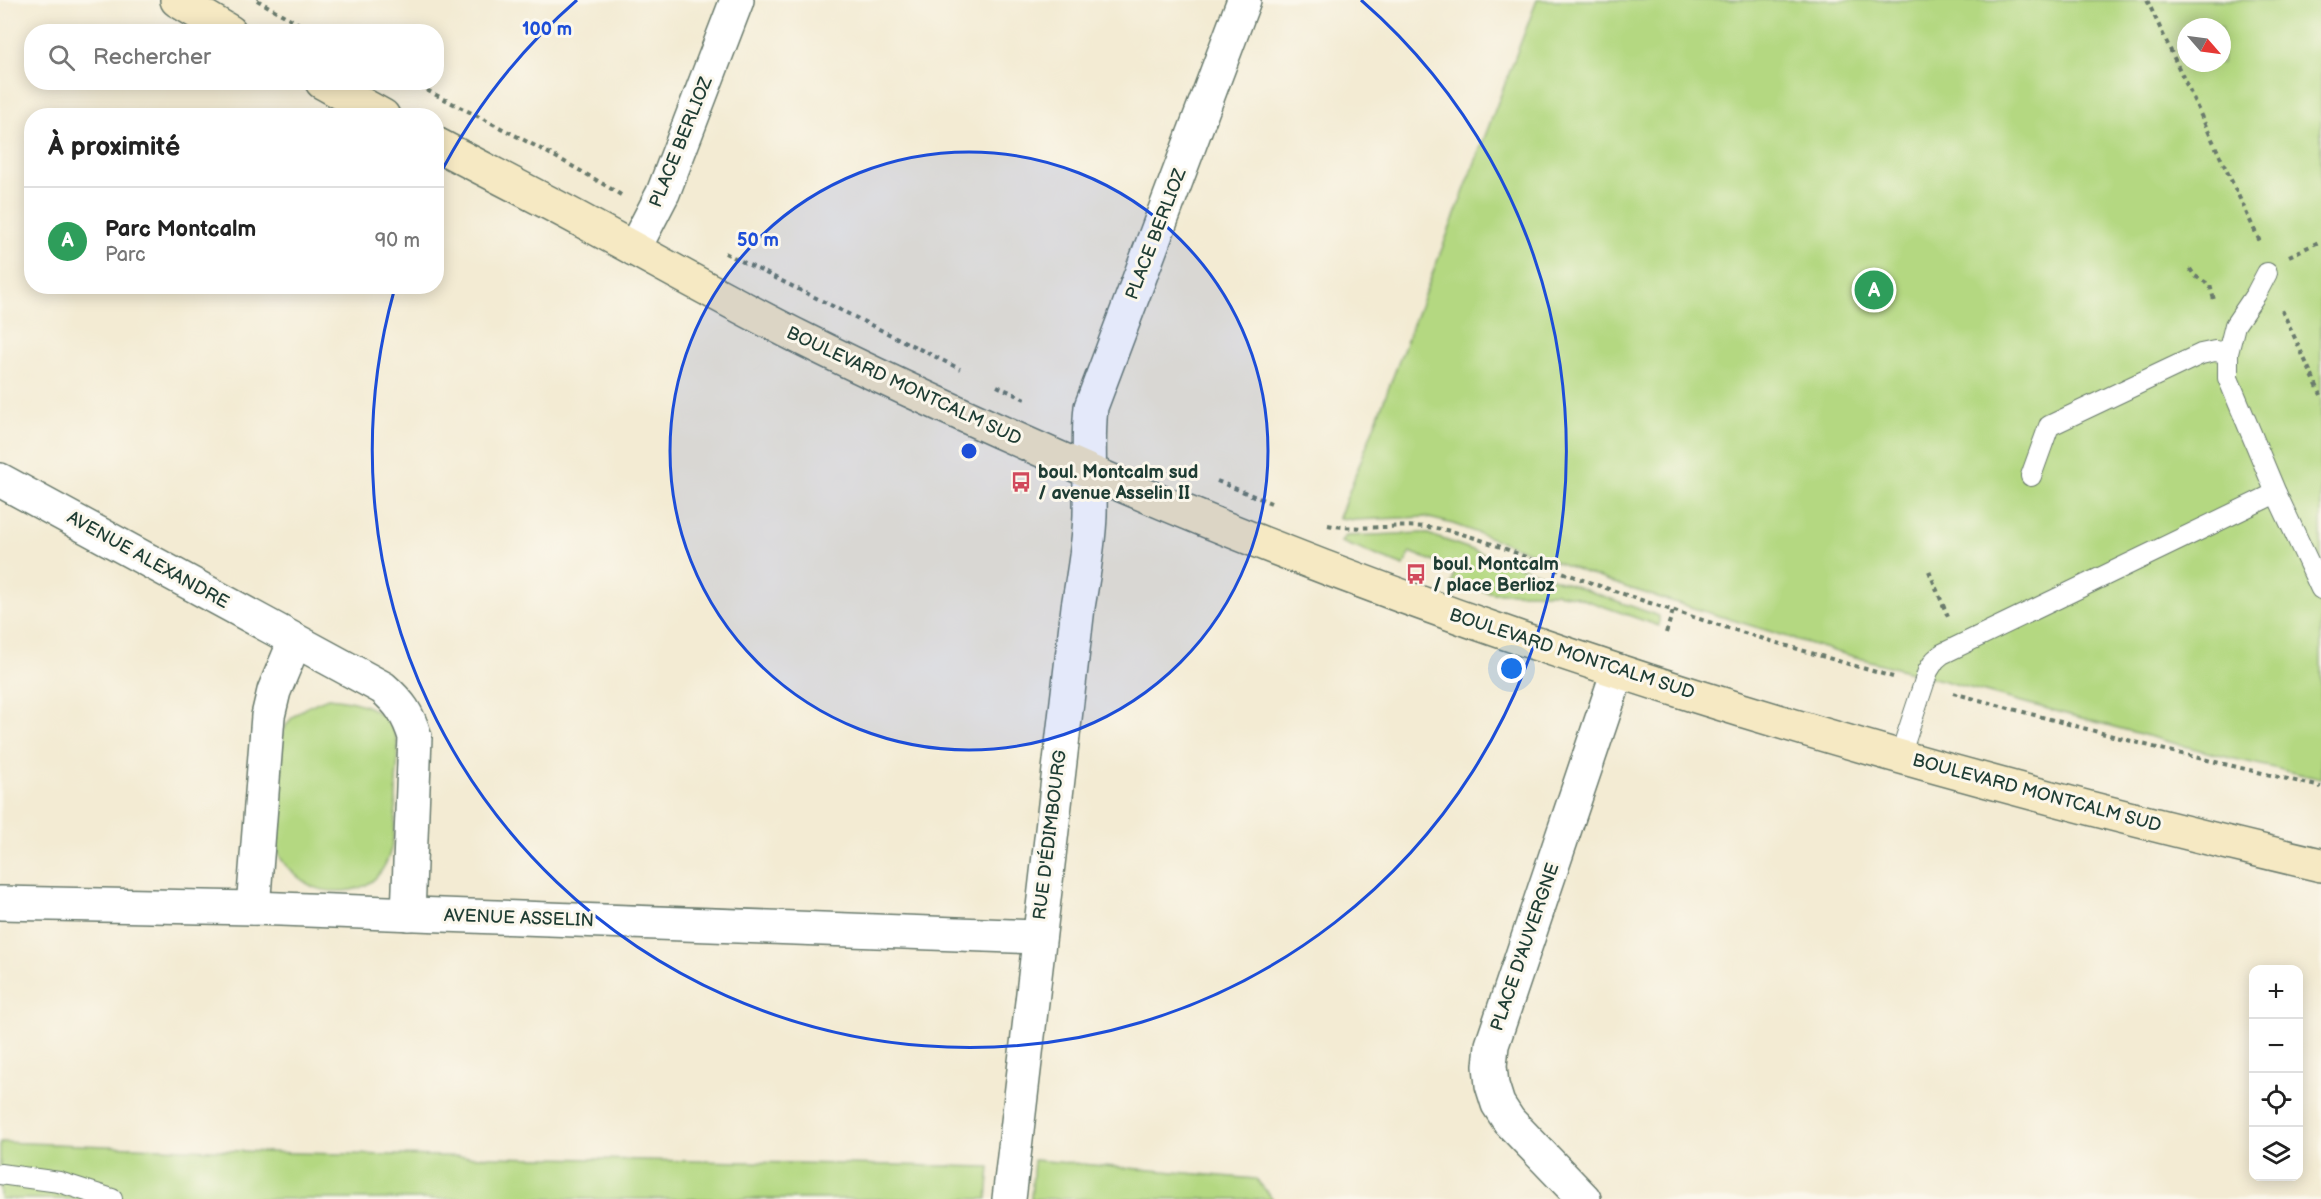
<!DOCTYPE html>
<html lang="fr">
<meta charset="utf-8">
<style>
:root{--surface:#fff;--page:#f6f6f6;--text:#222;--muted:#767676;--line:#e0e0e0;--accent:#d93025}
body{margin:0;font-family:"Balsamiq Sans",sans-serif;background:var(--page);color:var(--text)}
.controls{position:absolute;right:18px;bottom:18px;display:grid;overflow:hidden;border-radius:12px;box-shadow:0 3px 15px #0003}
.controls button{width:54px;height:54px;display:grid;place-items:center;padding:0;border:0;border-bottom:2px solid var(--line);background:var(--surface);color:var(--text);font:30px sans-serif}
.compass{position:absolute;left:2177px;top:18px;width:54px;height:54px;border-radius:50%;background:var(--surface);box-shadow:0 3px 15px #0003;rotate:118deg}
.you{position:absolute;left:1512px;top:669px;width:21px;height:21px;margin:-15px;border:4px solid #fff;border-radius:50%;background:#1a73e8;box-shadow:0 0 0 9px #1a73e833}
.badge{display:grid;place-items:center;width:39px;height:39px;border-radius:50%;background:var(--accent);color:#fff;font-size:20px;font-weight:700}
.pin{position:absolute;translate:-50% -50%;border:3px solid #fff;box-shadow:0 2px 6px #0006}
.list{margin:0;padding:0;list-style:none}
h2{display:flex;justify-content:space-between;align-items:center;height:78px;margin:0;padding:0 24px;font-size:26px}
h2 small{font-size:20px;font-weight:400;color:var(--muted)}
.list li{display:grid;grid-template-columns:39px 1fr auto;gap:18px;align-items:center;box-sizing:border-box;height:108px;padding:0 24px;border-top:2px solid var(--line)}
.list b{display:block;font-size:22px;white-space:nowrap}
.list p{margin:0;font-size:20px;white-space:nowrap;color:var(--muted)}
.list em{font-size:20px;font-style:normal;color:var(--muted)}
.icon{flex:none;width:33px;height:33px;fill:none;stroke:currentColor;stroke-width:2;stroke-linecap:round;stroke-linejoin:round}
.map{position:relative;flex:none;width:2321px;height:1199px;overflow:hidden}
.search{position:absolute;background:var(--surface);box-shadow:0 3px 15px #0003;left:24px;top:24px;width:420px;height:66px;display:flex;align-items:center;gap:15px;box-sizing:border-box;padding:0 21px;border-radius:24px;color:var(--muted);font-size:22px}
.panel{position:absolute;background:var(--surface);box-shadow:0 3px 15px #0003;left:24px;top:108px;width:420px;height:186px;border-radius:24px}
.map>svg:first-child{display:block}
.green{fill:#b4d881;stroke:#6a8a5a;stroke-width:1.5;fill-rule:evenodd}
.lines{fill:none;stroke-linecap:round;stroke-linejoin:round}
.lane-casing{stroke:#697a6c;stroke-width:22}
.street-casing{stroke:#697a6c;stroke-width:36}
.secondary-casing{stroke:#697a6c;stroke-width:36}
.path{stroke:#697a6c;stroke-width:4;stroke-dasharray:4.5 4.5;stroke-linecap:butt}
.lane{stroke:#fff;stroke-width:20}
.street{stroke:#fff;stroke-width:33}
.secondary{stroke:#f6e9c3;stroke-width:33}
.ring{fill:none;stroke:#1d4ed8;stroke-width:3}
.labels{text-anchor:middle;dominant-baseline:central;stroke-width:6;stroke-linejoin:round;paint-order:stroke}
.street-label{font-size:18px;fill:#1f3d34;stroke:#fbf7ec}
.poi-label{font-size:18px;font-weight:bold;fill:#1f3d34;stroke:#fbf7ec;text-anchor:start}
.centre{fill:#1d4ed8;stroke:#fbf7ec;stroke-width:3}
.ring-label{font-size:18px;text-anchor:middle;font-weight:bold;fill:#1d4ed8;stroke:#fbf7ec;stroke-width:6;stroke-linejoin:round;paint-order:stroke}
</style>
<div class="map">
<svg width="2321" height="1199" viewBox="0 0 2321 1199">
<rect width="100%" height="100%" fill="#fbf7ec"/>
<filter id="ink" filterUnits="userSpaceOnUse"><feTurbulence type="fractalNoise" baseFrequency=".0167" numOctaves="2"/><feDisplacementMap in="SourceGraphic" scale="12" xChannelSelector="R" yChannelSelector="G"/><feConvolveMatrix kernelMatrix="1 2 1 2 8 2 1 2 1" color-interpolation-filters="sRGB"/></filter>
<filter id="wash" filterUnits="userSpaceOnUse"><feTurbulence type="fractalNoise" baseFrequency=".008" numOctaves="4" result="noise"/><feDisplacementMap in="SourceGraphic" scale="24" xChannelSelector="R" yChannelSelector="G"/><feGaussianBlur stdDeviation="1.35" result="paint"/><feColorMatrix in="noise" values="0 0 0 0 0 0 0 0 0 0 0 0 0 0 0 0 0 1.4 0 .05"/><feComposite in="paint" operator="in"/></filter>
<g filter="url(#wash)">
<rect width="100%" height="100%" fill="#f3ebd3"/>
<!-- green -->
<g class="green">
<path d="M1537 0H2321V779L2218 755 1837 652 1625 587 1453 524 1425 517 1354 520 1339 518ZM2186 27H2222V63H2186Z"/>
<polygon points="1425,533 1659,616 1659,626 1574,596 1555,593 1494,593 1452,584 1455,570 1410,552 1404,566 1341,542 1346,536"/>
<path d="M328 698C353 700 382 706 394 732 401 746 397 766 396 782 395 822 400 888 343 891 331 891 318 891 308 884 297 877 281 864 278 851 274 828 275 742 287 724 297 710 313 704 328 698Z"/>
<polygon points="0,1142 295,1153 990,1167 987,1199 0,1199"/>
<polygon points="1034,1160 1256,1179 1273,1199 1031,1199"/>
</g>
</g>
<g filter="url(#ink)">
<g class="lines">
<!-- lane casing -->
<g class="lane-casing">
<g id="lane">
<polyline points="2267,273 2256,294 2235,325 2228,353 2228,378 2276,493"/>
<polyline points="2031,476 2049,426 2201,354 2215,351 2228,353"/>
<polyline points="1900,756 1928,671 1935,660 1942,654 2276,493 2321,589"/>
<polyline points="0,1174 59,1182 112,1199"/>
</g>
</g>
<!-- street casing -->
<g class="street-casing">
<g id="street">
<polyline points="634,249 663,193 737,0"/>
<path d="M0 480 383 688C400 703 408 714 415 737L408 914"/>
<polyline points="0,903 253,908 1038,937"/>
<polyline points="253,908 268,716 274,691 295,641"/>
<path d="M1009 1199 1078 607C1083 576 1089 546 1090 515 1091 479 1087 443 1091 407L1244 0"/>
<polyline points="1584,1199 1509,1121 1498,1104 1492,1085 1490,1066 1492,1045 1618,671"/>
</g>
</g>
<!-- secondary casing -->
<g class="secondary-casing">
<g id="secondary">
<polyline points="177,0 230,32"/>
<polyline points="322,82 383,116"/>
<path d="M436 144C487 171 539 197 590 225 661 263 732 304 805 340 899 387 995 430 1091 472 1486 644 1902 767 2321 865"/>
</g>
</g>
<!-- path -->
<g class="path">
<polyline points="257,0 313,32"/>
<polyline points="2147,0 2261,244"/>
<path d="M411 82C482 119 554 153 621 195"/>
<polyline points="725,253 960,369"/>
<polyline points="2289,256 2321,241"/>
<polyline points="2190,269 2195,276 2210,285 2214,300"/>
<polyline points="2282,310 2321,395"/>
<polyline points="997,386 1025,399"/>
<polyline points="1217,481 1271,503"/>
<path d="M1328 525C1366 532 1404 522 1441 529 1491 539 1538 564 1586 581 1687 617 1790 647 1893 677"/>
<polyline points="1929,571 1948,617"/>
<polyline points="1666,633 1673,611"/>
<polyline points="1953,693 2161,749 2321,787"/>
</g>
<!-- lane -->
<use href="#lane" class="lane"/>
<!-- street -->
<use href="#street" class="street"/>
<!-- secondary -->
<use href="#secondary" class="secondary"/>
</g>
</g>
<!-- distance rings -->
<circle cx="969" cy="451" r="299" fill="#1d4ed8" fill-opacity=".12"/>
<g class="ring">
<circle cx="969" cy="451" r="299"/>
<path d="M437 180A597 597 0 0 1 577 0M1361 0A597 597 0 1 1 394 291"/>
</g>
<!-- icons -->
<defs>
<g id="bus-bare" transform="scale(1.62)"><path d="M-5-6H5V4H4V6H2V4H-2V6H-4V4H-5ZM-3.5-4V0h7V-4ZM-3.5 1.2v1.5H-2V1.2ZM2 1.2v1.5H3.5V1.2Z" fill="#d1495b" stroke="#fbf7ec" stroke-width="2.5" paint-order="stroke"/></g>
</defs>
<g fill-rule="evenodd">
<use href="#bus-bare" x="1021" y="482"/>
<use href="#bus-bare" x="1416" y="574"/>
</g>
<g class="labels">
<!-- street labels -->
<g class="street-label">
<text transform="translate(681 142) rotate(-68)">PLACE BERLIOZ</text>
<text transform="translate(1156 234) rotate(-69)">PLACE BERLIOZ</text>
<text transform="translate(904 386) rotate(25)">BOULEVARD MONTCALM SUD</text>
<text transform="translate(148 560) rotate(29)">AVENUE ALEXANDRE</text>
<text transform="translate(1572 654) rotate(18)">BOULEVARD MONTCALM SUD</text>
<text transform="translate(2037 793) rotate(15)">BOULEVARD MONTCALM SUD</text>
<text transform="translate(1050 835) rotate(-83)">RUE D'ÉDIMBOURG</text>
<text transform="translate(519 918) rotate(2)">AVENUE ASSELIN</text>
<text transform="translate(1525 947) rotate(-71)">PLACE D'AUVERGNE</text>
</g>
<!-- poi labels -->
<g class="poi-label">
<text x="1038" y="472">boul. Montcalm sud<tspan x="1038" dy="21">/ avenue Asselin II</tspan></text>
<text x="1433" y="564">boul. Montcalm<tspan x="1433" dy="21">/ place Berlioz</tspan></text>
</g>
</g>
<circle cx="969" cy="451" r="9" class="centre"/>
<g class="ring-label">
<text x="547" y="35">100 m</text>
<text x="758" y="246">50 m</text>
</g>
</svg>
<div class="controls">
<button>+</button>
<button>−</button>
<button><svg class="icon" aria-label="locate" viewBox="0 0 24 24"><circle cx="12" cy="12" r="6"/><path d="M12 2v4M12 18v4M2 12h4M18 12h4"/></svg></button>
<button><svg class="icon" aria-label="layers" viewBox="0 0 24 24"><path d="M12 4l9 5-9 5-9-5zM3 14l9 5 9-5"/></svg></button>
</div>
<svg class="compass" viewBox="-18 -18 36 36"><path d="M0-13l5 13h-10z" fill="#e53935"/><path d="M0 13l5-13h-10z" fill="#767676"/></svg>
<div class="you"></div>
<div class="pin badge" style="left:1874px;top:290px;background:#2e9e5b">A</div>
<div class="search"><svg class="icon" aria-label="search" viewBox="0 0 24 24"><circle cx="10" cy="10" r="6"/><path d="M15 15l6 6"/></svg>Rechercher</div>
<section class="panel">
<h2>À proximité<small></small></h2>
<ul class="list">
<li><span class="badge" style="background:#2e9e5b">A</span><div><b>Parc Montcalm</b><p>Parc</p></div><em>90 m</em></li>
</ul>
</section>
</div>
